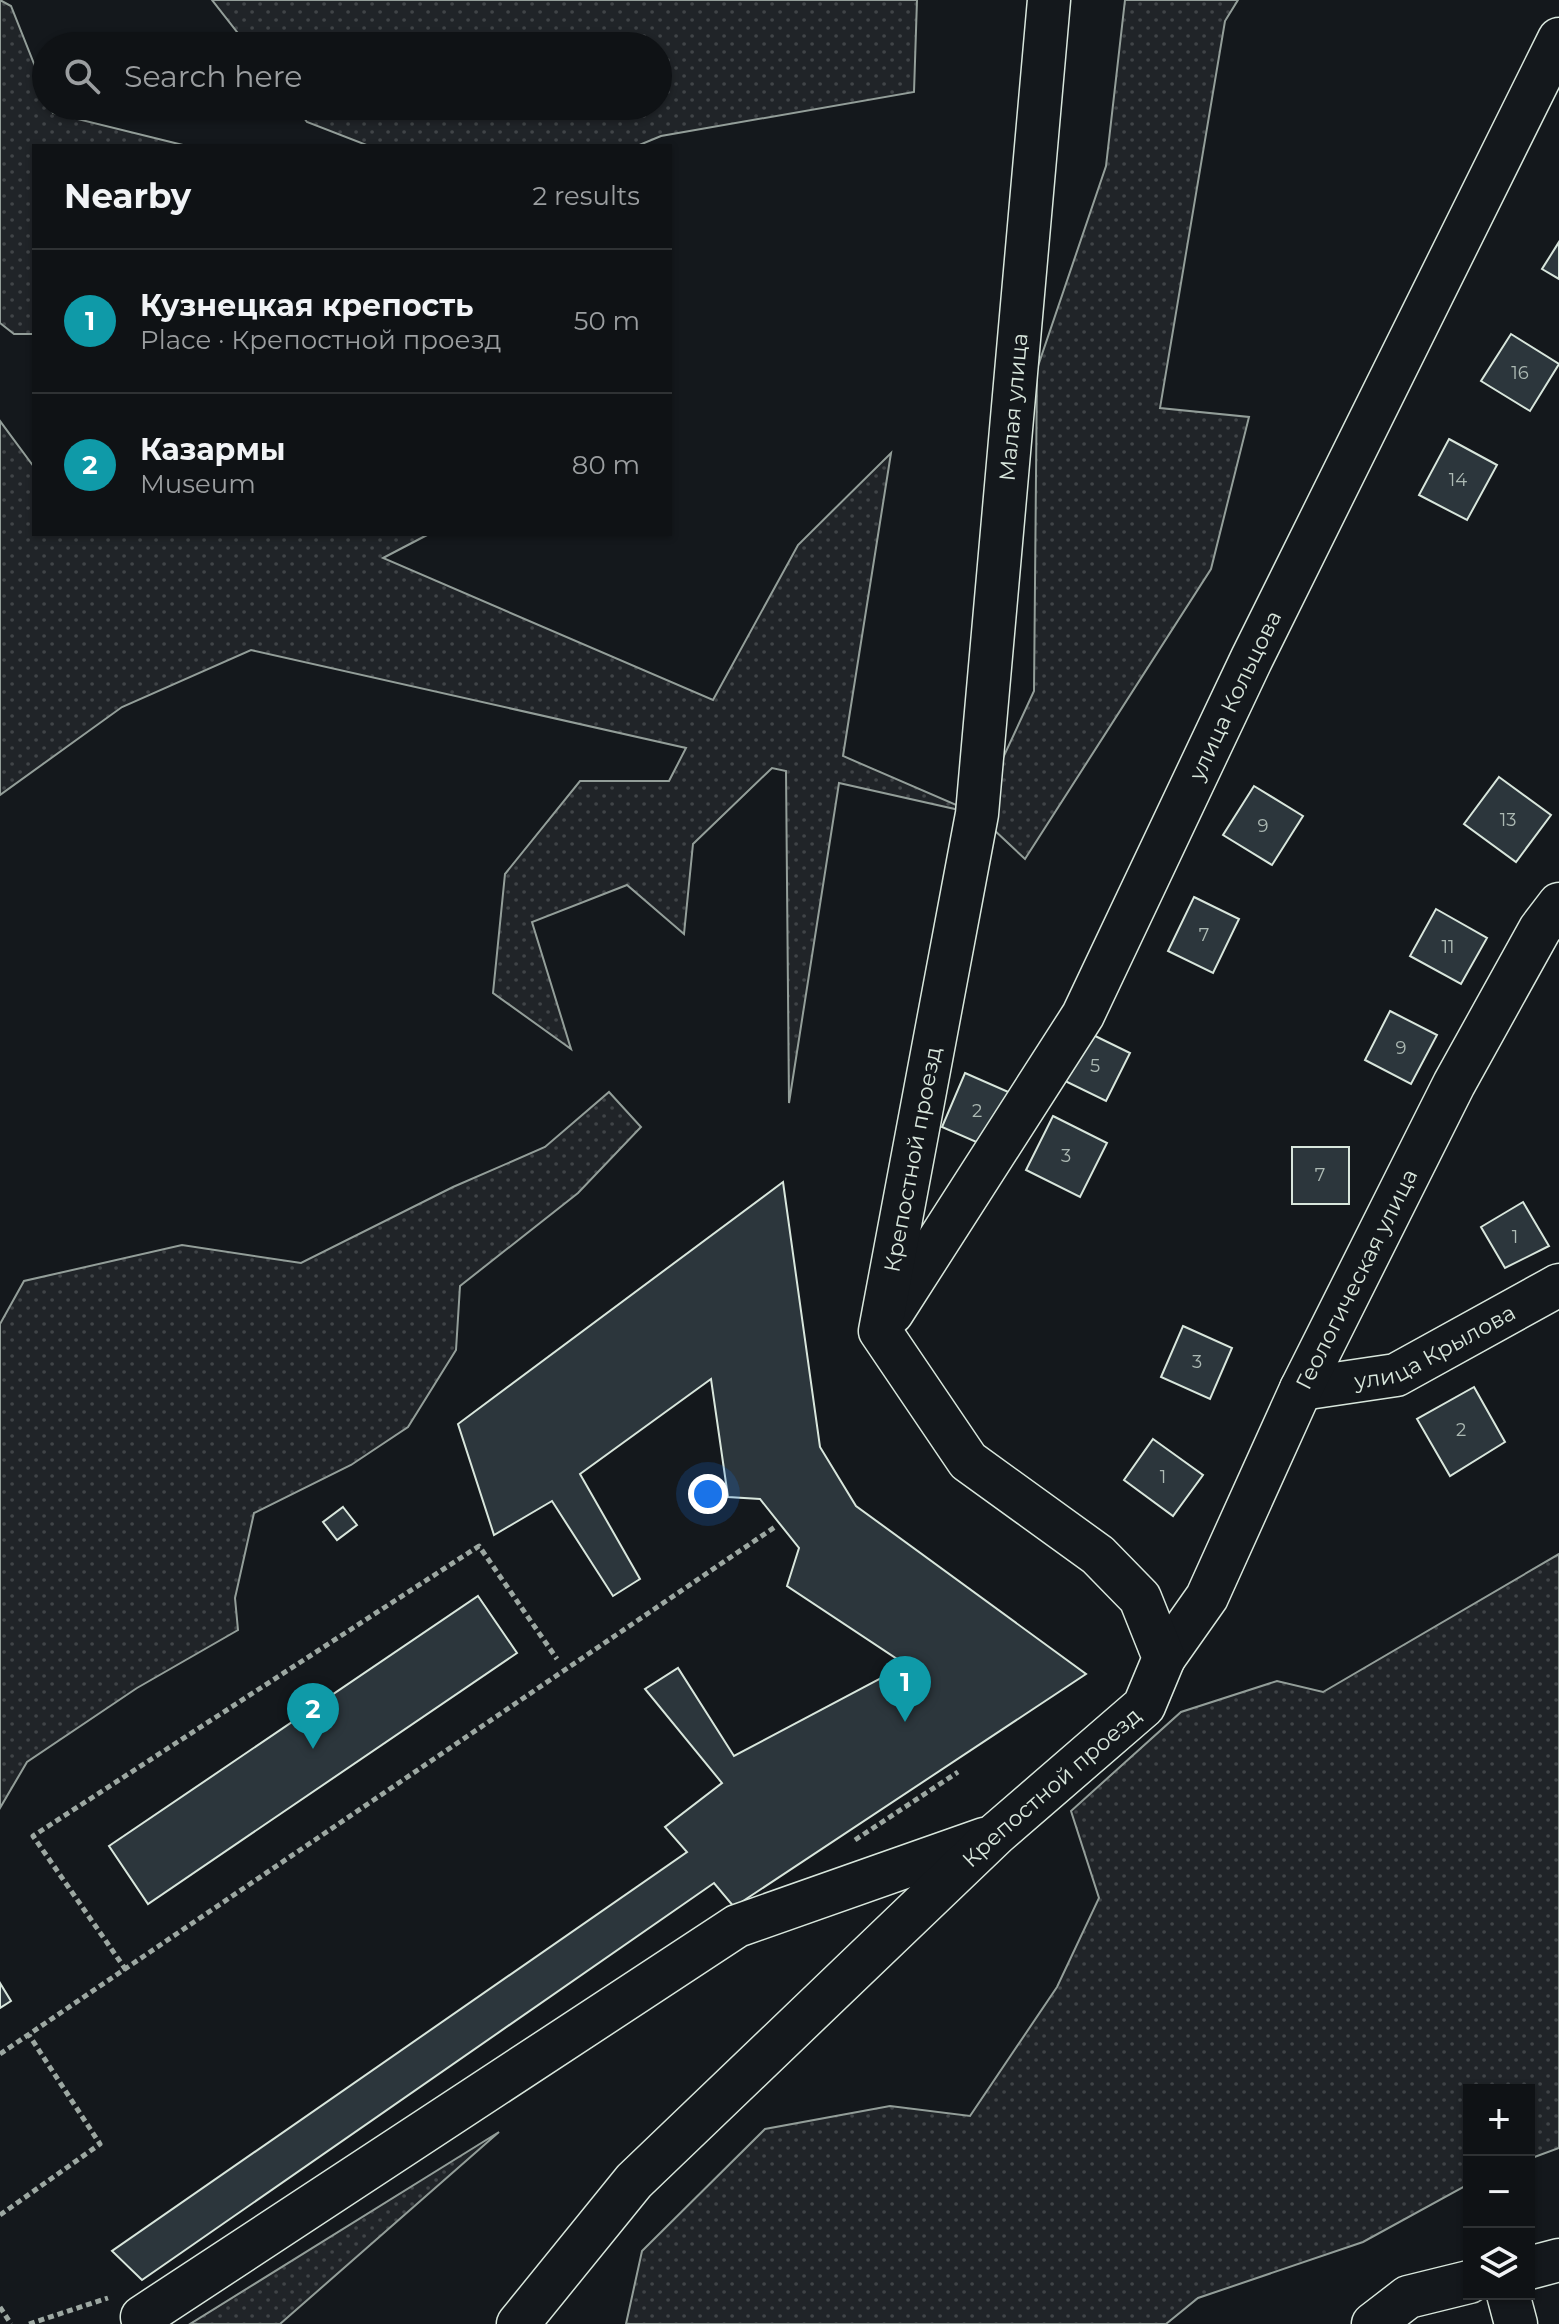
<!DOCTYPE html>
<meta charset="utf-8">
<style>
:root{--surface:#0f1215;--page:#181b1e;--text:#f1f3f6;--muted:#9b9ea0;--line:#2f3234;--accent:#ffb74d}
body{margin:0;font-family:Montserrat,sans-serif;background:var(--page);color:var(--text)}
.controls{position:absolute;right:24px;bottom:24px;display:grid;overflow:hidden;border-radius:0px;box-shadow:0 2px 6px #0004}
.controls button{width:72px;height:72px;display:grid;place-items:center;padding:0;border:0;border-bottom:2px solid var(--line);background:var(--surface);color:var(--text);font:40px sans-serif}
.you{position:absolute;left:708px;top:1494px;width:28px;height:28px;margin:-20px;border:6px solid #fff;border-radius:50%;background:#1a73e8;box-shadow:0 0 0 12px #1a73e833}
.badge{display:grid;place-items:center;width:52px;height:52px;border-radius:50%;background:var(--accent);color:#fff;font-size:26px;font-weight:700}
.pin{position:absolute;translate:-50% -66px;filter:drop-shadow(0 2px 4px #0008)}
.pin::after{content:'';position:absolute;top:42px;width:28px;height:24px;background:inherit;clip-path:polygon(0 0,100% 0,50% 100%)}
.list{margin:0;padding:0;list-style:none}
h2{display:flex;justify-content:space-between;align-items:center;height:104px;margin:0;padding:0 32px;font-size:34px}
h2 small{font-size:26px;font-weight:400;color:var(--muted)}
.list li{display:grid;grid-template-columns:52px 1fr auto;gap:24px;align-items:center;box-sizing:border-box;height:144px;padding:0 32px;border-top:2px solid var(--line)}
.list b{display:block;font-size:30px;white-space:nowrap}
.list p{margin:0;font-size:26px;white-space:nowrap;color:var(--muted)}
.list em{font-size:26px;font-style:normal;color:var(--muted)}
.icon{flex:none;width:44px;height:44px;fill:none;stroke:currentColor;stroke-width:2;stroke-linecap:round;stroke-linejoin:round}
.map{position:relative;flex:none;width:1559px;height:2324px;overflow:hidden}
.search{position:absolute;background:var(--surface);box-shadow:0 2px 6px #0004;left:32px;top:32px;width:640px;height:88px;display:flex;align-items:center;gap:20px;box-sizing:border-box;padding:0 28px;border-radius:44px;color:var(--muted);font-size:30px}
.panel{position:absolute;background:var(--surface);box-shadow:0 2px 6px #0004;left:32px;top:144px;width:640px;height:392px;border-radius:0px}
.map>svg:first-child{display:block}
.grass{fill:url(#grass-dots);stroke:#939e99;stroke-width:2}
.building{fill:#2c363c;stroke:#d8e6dc;stroke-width:2}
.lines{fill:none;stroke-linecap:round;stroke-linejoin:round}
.minor-casing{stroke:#d8e6dc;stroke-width:45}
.path{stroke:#9da8a2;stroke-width:5;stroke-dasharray:6 4;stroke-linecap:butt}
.minor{stroke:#14181c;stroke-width:42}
.labels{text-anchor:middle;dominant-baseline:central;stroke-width:6;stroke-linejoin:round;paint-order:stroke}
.number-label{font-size:18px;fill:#adbab4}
.street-label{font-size:22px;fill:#d8e6dc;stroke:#14181c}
</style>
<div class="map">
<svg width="1559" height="2324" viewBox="0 0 1559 2324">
<defs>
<pattern id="grass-dots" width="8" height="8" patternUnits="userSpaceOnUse" patternTransform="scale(2)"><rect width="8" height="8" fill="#202428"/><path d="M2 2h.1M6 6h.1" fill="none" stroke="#404447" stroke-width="1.8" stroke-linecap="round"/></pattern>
</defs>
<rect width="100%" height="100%" fill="#14181c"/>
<!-- grass -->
<g class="grass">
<polygon points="0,0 11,6 46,94 46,106 50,106 53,113 187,146 34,146 34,334 14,334 0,323"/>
<polygon points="212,0 917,0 914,92 661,136 637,146 369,146 307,122 295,106 658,106 658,46 248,46"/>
<polygon points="1125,0 1238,0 1225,21 1160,408 1249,417 1211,569 1025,859 977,814 839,783 789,1103 786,771 772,768 693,844 684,934 627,885 532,922 571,1049 493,993 505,874 580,781 669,781 686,748 251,650 122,707 0,795 0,421 34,467 34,534 429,534 383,558 713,700 798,545 891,453 843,756 977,814 1034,691 1037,369 1106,166"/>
<polygon points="609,1092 641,1127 578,1193 460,1286 456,1350 408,1427 351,1465 254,1513 235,1598 238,1630 137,1688 27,1762 0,1808 0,1324 24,1281 182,1245 301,1263 453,1187 545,1147"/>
<polygon points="1559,1554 1559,2148 1529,2159 1529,2090 1469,2090 1469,2184 1363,2242 1198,2298 1166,2324 626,2324 642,2251 765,2129 890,2106 970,2116 1057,1987 1099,1898 1071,1811 1181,1712 1277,1681 1323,1692"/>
<polygon points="499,2132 280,2324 190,2324"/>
</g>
<!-- building -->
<g class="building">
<polygon points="1559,242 1559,279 1542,269"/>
<polygon points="1511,334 1559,364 1530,411 1481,381"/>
<polygon points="1449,439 1497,465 1467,520 1419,495"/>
<polygon points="1499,777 1551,815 1516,862 1464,824"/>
<polygon points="1254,786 1303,816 1272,865 1223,835"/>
<polygon points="1194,897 1239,919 1213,973 1168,951"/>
<polygon points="1436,909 1487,938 1461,984 1410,956"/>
<polygon points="1390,1011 1437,1035 1411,1084 1365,1060"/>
<polygon points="1085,1031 1130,1053 1106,1101 1061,1079"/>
<polygon points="965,1073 1013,1094 990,1148 942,1127"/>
<polygon points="1053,1116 1107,1143 1080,1197 1026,1170"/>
<rect x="1292" y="1147" width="57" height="57"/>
<polygon points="783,1182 820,1447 856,1506 1086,1674 734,1907 714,1883 142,2280 112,2251 687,1852 665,1827 722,1783 645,1689 678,1668 734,1756 906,1665 787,1586 799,1548 760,1499 728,1497 711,1379 580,1474 640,1579 613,1596 552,1501 494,1535 458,1424"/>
<polygon points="1523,1202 1549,1246 1505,1268 1481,1227"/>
<polygon points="1183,1326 1232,1348 1210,1399 1161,1377"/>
<polygon points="1474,1387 1505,1442 1450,1476 1417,1419"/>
<polygon points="1153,1439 1203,1475 1173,1516 1124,1480"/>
<polygon points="343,1507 357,1525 337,1540 323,1522"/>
<polygon points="478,1596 517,1653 148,1904 109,1846"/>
<polygon points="0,1983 11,2001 0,2008"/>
</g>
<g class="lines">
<!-- minor casing -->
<g class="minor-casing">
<g id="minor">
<path id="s1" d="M892 1313 1083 1015 1252 658 1559 39"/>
<path id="s2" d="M1301 1389 1396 1375 1559 1285"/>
<path id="s3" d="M1164 1658 1207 1597 1301 1389 1454 1084 1540 929 1559 904"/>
<polyline points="1529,2268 1559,2260"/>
<polyline points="1508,2294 1516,2324"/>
<polyline points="142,2317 737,1926 984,1839"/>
<path id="s4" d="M518 2324 634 2181 996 1834 1144 1706 1164 1658 1140 1598 1098 1555 968 1461 880 1331 977 814 1049 0"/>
<polyline points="1373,2324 1408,2297 1469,2282"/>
</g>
</g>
<!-- path -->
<g class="path">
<polyline points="855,1840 958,1772"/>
<polyline points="126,1970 33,1836 479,1546 557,1659"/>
<polyline points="0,2054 775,1527"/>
<polyline points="0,2215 100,2144 29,2035"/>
<polyline points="0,2307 11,2324"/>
<polyline points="29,2324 108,2298"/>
</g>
<!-- minor -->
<use href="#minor" class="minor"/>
</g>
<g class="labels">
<!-- number labels -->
<g class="number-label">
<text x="1520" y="373">16</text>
<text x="1458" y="480">14</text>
<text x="1508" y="820">13</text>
<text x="1263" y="826">9</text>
<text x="1204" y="935">7</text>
<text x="1448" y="947">11</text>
<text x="1401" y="1048">9</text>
<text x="1095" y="1066">5</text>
<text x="977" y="1111">2</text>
<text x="1066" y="1156">3</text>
<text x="1320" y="1175">7</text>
<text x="1515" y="1237">1</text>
<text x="1197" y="1362">3</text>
<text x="1461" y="1430">2</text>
<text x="1163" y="1477">1</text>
</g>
<!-- street labels -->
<g class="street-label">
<text stroke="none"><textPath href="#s4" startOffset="2310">Малая улица</textPath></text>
<text stroke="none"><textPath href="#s1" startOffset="708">улица Кольцова</textPath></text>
<text stroke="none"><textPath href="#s4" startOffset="1550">Крепостной проезд</textPath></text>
<text stroke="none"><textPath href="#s3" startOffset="426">Геологическая улица</textPath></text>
<text stroke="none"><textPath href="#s2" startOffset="142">улица Крылова</textPath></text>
<text stroke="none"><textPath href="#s4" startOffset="758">Крепостной проезд</textPath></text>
</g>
</g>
</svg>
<div class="controls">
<button>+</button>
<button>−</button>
<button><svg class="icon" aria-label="layers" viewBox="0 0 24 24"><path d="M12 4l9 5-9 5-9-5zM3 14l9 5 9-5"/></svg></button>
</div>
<div class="you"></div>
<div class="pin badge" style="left:905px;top:1722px;background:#0f9aa8">1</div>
<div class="pin badge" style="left:313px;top:1749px;background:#0f9aa8">2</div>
<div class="search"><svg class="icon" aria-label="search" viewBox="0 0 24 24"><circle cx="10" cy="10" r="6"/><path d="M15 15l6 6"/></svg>Search here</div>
<section class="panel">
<h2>Nearby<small>2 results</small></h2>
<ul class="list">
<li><span class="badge" style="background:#0f9aa8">1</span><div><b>Кузнецкая крепость</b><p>Place · Крепостной проезд</p></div><em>50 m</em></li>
<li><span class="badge" style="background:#0f9aa8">2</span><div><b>Казармы</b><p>Museum</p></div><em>80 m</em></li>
</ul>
</section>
</div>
